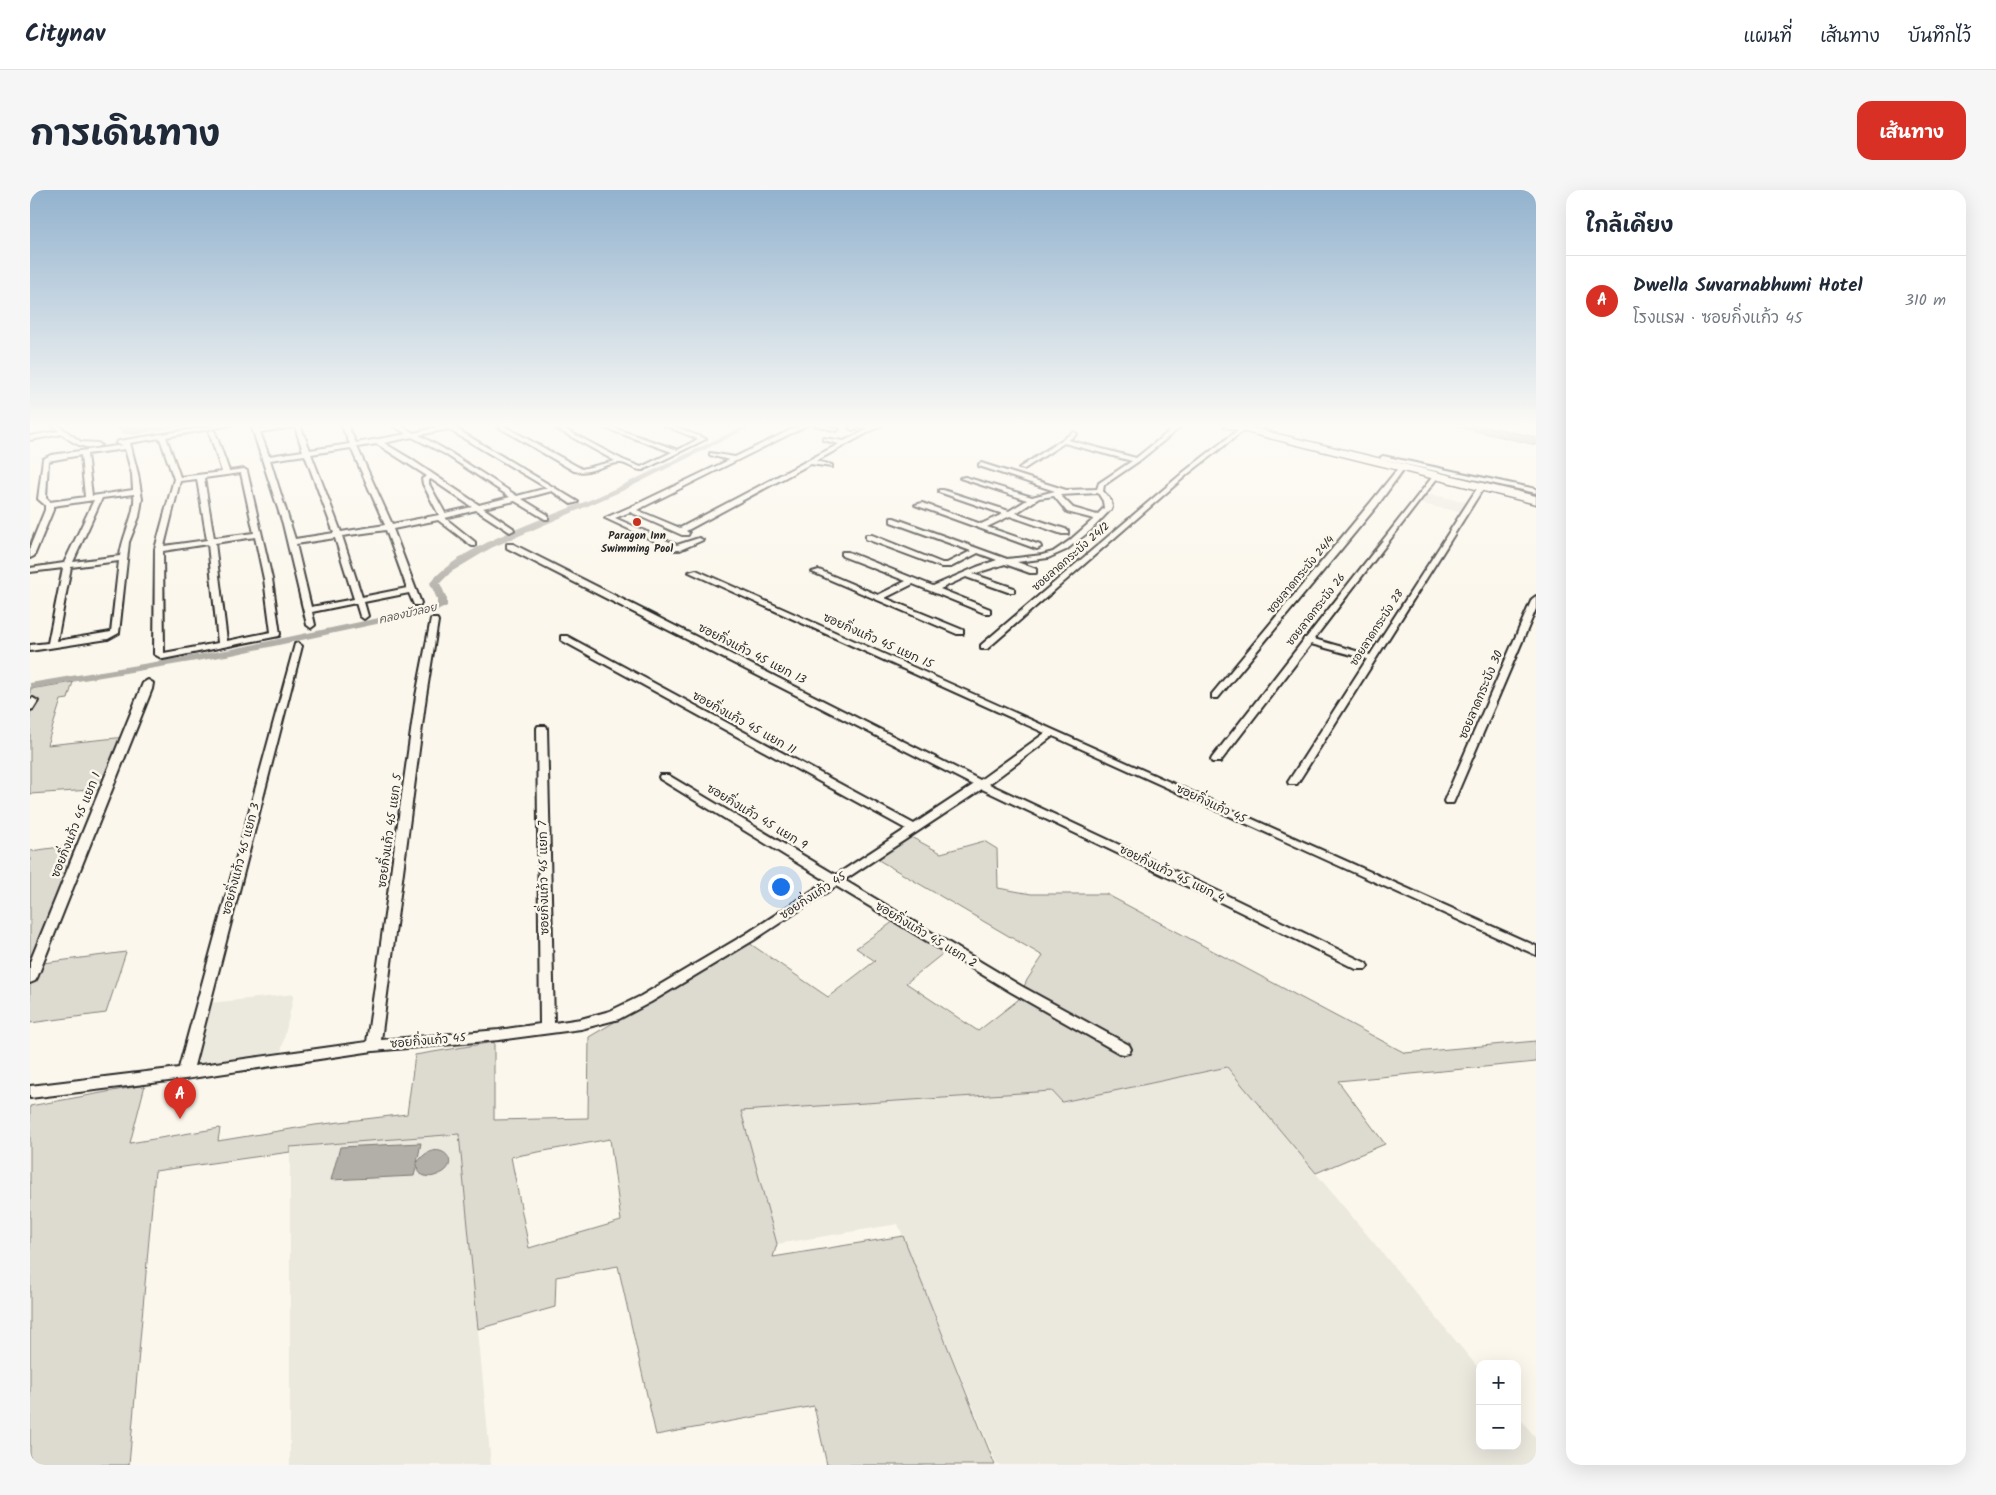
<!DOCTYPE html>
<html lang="th">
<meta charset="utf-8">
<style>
:root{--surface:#fff;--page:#f6f6f7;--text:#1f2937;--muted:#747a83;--line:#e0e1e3;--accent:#d93025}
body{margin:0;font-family:Kalam,"Playpen Sans Thai",sans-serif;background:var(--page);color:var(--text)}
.controls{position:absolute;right:15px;bottom:15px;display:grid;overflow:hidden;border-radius:10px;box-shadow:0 5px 20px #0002}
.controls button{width:45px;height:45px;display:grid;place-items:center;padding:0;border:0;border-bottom:1px solid var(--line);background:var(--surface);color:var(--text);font:25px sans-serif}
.you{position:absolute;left:750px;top:696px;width:18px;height:18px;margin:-12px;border:4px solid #fff;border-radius:50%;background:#1a73e8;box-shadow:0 0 0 8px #1a73e833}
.badge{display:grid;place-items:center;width:32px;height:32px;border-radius:50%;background:var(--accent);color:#fff;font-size:16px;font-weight:700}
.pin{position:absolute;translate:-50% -41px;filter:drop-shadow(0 1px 2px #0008)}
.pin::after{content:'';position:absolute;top:26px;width:18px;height:15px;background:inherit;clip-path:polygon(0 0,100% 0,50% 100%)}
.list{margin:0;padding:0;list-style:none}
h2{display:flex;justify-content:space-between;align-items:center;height:65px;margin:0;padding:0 20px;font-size:21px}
h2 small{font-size:16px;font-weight:400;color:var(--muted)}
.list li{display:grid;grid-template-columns:32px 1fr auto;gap:15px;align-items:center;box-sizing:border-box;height:90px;padding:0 20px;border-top:1px solid var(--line)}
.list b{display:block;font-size:19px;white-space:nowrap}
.list p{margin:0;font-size:16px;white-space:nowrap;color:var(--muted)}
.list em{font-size:16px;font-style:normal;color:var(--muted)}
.map{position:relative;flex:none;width:1506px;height:1275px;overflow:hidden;border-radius:15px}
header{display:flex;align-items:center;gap:30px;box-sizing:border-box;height:70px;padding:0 25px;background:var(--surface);border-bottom:1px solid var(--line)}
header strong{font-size:24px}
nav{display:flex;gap:28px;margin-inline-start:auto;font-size:18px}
.intro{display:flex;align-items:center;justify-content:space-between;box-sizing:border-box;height:120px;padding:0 30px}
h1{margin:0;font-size:35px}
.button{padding:12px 22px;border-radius:15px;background:var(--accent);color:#fff;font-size:18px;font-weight:700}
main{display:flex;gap:30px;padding:0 30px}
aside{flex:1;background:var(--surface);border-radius:15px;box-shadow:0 5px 20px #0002}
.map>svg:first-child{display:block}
.built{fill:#ebe8de}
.green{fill:#dddad0;stroke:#84827e;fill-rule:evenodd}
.water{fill:#b1afa7;stroke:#7b7a75}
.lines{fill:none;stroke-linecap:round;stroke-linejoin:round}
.canal{fill:#b1afa7;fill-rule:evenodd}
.street-casing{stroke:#2b2b2b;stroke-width:4}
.primary-casing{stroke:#2b2b2b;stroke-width:3}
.street{fill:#fbf7ec;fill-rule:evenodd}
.primary{fill:#fbf7ec;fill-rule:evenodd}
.poi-dot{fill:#c8321e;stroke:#fbf7ec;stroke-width:2}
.labels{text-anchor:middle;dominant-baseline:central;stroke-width:5;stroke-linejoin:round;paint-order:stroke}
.far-poi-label{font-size:11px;font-weight:bold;fill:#2b2b2b;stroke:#fbf7ec}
.far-street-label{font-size:11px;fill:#2b2b2b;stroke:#fbf7ec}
.far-water-label{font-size:11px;font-style:italic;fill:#5a5956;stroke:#fbf7ec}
.street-label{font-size:12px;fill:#2b2b2b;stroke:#fbf7ec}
</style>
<header>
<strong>Citynav</strong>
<nav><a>แผนที่</a><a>เส้นทาง</a><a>บันทึกไว้</a></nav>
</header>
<div class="intro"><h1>การเดินทาง</h1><a class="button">เส้นทาง</a></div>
<main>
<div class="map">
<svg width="1506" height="1275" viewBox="0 0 1506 1275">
<rect width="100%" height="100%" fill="#fbf7ec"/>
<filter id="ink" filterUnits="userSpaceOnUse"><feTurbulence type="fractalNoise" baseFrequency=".02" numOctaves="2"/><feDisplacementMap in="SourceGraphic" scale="10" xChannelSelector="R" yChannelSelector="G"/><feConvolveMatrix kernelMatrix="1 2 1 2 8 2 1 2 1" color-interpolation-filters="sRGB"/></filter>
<g filter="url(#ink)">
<!-- built -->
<g class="built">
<polygon points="1393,303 1437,312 1431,322 1386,313"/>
<polygon points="264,804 251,862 162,874 180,813"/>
<polygon points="1197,877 1450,1180 1450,1256 1487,1256 1487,1225 1506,1248 1506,1275 967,1275 868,1034 747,1054 710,921 1022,901 1032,912"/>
<polygon points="429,944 461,1275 260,1275 260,957"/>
</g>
<!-- green -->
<g class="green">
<polygon points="43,492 38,509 31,510 17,555 96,547 76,599 0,604 0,499"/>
<path d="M879 646 911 663 954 651 967 659 968 698 1001 704H1076L1375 863 1506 851V872L1308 891 1355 954 1286 983 1197 877 1032 912 1022 901 711 921 747 1054 743 1067 873 1046 965 1275H797L784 1216 626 1245 588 1076 526 1087 525 1117 448 1139 429 944 260 957V962L125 981 99 1275H0V916L115 895 100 953 190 938 188 951 285 935 377 924 385 865 464 852V930L558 928 559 847 719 753 798 807 845 771 826 758 867 729 916 761 876 793 948 841 988 810 997 790 1013 766 845 668ZM580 949 591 1031 499 1058 481 967Z"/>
<polygon points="54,654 6,774 96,762 76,823 0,833 0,661"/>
</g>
<!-- water -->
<g class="water">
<polygon points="81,235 153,235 105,244 94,243"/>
<polygon points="1419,235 1450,235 1506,247 1506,255"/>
<path d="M391 953 387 973C407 943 437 975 407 985 400 988 394 987 388 982L387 974 384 986 301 990 310 957Z"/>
</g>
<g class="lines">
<!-- canal -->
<path class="canal" d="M716 235H724L592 301 461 358 421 382 410 393 417 409V416L407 421 202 465 0 499V493L202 459 401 417 407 415V409L400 393C433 353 521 327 569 306 618 284 667 258 716 235Z"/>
<!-- street casing -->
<g class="street-casing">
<g id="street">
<path d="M22 235H28L51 252 68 253 71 255C57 262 43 253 32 244L0 250V246L29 241Z"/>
<path d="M189 235H201L136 247 150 287 192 282 179 242 182 240 185 242 199 281 214 279 217 281 242 389 250 444 249 446 133 469 124 464 125 359 144 289 130 248 100 253 108 284 112 309 109 327 99 352 89 443 78 449 0 461V455L18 453 33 378 0 382V378L34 373 64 310 23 316V320L4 366 0 368V357L15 320V315L8 309 13 269 21 265 94 255 87 254 86 253 89 251ZM95 259 102 284 103 300 62 306 57 264ZM51 265 55 307 20 312 16 308 18 271ZM211 283 224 343 184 348 174 288ZM167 289 177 350 134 356 150 291ZM104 304C106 325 92 345 90 366L43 372 72 308ZM225 347 234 389 241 442 197 451 185 353ZM178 354 188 453 134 463 133 361ZM89 371 81 442 27 451 41 377Z"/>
<path d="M221 235H227L229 239 256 235H270L280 260 320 254 311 235H317L326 253 377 244 362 235H369L384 243 415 235H431L425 238 548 312 541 314 522 301 492 309 518 325V329H515L485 311 453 318 483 338 484 340 480 342 446 320 415 328 445 352V356H442L408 330 363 339 391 413 390 415H384L379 403 334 412 338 426 334 429 330 426 326 413 282 422 285 435 281 438 277 435 253 334ZM265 237 273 261 239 266 230 242ZM418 239 517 298 487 306 419 262 389 245ZM382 247 415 264 480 307 449 315 379 268 354 253ZM347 254 397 286 392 289 393 294 409 325 362 334 327 257ZM321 258 355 335 311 342 281 264ZM275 265 304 343 265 349 240 270ZM401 289 442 317 415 323 399 294V290ZM356 340 377 398 332 407 312 346ZM305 348 324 409 281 417 266 354Z"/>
<path d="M465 235H472L552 279 585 271 520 235H527L593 270 611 277 642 262 567 235H575L648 260 668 249 633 235H641L676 249 613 280C605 281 599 274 591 273 576 272 561 285 544 281Z"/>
<path d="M771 235H778L607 320 650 338 809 254 793 250V248L814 251 838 239 831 237 822 240 819 238C828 233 843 234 852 235L786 271 802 275V277L780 274 656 341 659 343 658 345H652L600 322 585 328 647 355 669 348 673 350 650 360H644L575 328 605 315 699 270 680 265V263L705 267Z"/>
<polygon points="784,235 794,235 809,239 806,241"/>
<path d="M1147 235H1153L1109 271 1074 295 1073 301 1081 311 1082 318 1061 340 1036 360 1018 368 987 372 1006 379V383H1000L975 374 943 384 984 398V402H978L936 387 910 399 960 419V423H954L883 394 855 408 933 440V444H927L782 382 789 380 848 405 876 391 812 366V362H818L903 396 947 377 967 370 948 363 921 377H911L836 349V345H842L912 373H917L941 361 861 332V328H864L977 369 1012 365 1023 362 1039 351 1064 329 1037 322 1024 306 1009 308 986 323 1038 340V344H1032L980 326 957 337 1010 355 1011 357 1007 359 885 315 892 313 951 334 973 324 909 302V300H913L979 321 997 310 930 288 935 287 1002 307 1025 301 949 276V274L951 273 1036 300 1067 299 1069 293 1102 271 1034 253 994 279 989 278 1044 242 1047 244 1038 250 1106 268ZM1068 303 1073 311 1074 318 1067 325 1043 318 1030 305Z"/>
<polygon points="1231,235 1238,235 1232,239 1228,239 1228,237"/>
<polygon points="1212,237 1217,238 1159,283 957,459 951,459 951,455 1155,281"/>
<polygon points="1353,266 1506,299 1506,303 1351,269 1351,267"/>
<polygon points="1370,276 1375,277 1347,316 1188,508 1182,508 1182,504 1341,312"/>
<polygon points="1406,284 1409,286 1408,287 1284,449 1340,465 1448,297 1451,295 1454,297 1267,594 1259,594 1258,592 1337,469 1281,454 1190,572 1182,572 1181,570 1182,568 1273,451 1274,448 1276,448 1404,285"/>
<polygon points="477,354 483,354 950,590 1015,543 659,382 666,380 1506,756 1506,765 1023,546 959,594 1194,704 1336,773 1338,776 1336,779 1326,779 1186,710 952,599 814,690 991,796 1099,855 1101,859 1099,863 1094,864 1089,863 981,802 806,696 724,750 621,812 589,829 551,839 469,850 343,861 155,889 0,908 0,896 149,878 265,454 268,453 272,456 164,876 337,852 386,506 401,429 407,429 408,431 396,506 351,850 469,840 510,834 507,538 508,536 516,536 517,538 524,833 551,829 580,821 611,806 716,744 797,691 630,589 629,587 630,585 638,585 806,685 876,639 531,450 531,446 537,446 884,634 943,595 477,358"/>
<polygon points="1506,406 1506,419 1424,611 1423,613 1415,613 1414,611 1502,409"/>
<polygon points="118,490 123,493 122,499 7,788 5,791 0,793 0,772 113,493"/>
<polygon points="3,508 8,511 3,519 0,520 0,509"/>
</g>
</g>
<!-- primary casing -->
<g class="primary-casing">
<polygon id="primary" points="1194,235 1210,235 1506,306 1506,314 1195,237"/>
</g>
<!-- street -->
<use href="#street" class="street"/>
<!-- primary -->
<use href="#primary" class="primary"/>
</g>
</g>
<!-- sky -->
<linearGradient id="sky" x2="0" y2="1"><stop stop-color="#92b2ce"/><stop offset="0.57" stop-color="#fdfbf6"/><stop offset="1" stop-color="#fdfbf6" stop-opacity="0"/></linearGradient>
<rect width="1506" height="413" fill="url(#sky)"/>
<!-- markers -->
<circle class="poi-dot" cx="607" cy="332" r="5"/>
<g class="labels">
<!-- far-poi labels -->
<g class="far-poi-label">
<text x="607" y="346">Paragon Inn<tspan x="607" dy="13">Swimming Pool</tspan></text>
</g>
<!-- far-street labels -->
<g class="far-street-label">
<text transform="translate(1041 367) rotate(-41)">ซอยลาดกระบัง 24/2</text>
<text transform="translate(1271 385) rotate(-50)">ซอยลาดกระบัง 24/4</text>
<text transform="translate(1286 420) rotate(-52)">ซอยลาดกระบัง 26</text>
<text transform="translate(1347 438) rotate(-57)">ซอยลาดกระบัง 28</text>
</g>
<!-- far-water labels -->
<g class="far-water-label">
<text transform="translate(378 424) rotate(-13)">คลองบัวลอย</text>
</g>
<!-- street labels -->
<g class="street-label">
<text transform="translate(848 451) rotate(24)">ซอยกิ่งแก้ว 45 แยก 15</text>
<text transform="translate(722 464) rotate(27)">ซอยกิ่งแก้ว 45 แยก 13</text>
<text transform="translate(1451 505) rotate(-67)">ซอยลาดกระบัง 30</text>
<text transform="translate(714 533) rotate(29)">ซอยกิ่งแก้ว 45 แยก 11</text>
<text transform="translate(1181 614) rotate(25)">ซอยกิ่งแก้ว 45</text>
<text transform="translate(727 627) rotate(31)">ซอยกิ่งแก้ว 45 แยก 9</text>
<text transform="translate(46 635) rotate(-68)">ซอยกิ่งแก้ว 45 แยก 1</text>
<text transform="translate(360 641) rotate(-82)">ซอยกิ่งแก้ว 45 แยก 5</text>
<text transform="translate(211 669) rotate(-75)">ซอยกิ่งแก้ว 45 แยก 3</text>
<text transform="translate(1142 684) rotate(26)">ซอยกิ่งแก้ว 45 แยก 4</text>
<text transform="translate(514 688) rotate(-91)">ซอยกิ่งแก้ว 45 แยก 7</text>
<text transform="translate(783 706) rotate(-33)">ซอยกิ่งแก้ว 45</text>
<text transform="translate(896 745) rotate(31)">ซอยกิ่งแก้ว 45 แยก 2</text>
<text transform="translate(398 851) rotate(-5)">ซอยกิ่งแก้ว 45</text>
</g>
</g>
</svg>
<div class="controls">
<button>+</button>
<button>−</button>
</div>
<div class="you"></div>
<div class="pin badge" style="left:150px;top:929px">A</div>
</div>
<aside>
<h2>ใกล้เคียง<small></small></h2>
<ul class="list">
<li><span class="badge">A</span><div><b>Dwella Suvarnabhumi Hotel</b><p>โรงแรม · ซอยกิ่งแก้ว 45</p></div><em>310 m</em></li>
</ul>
</aside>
</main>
